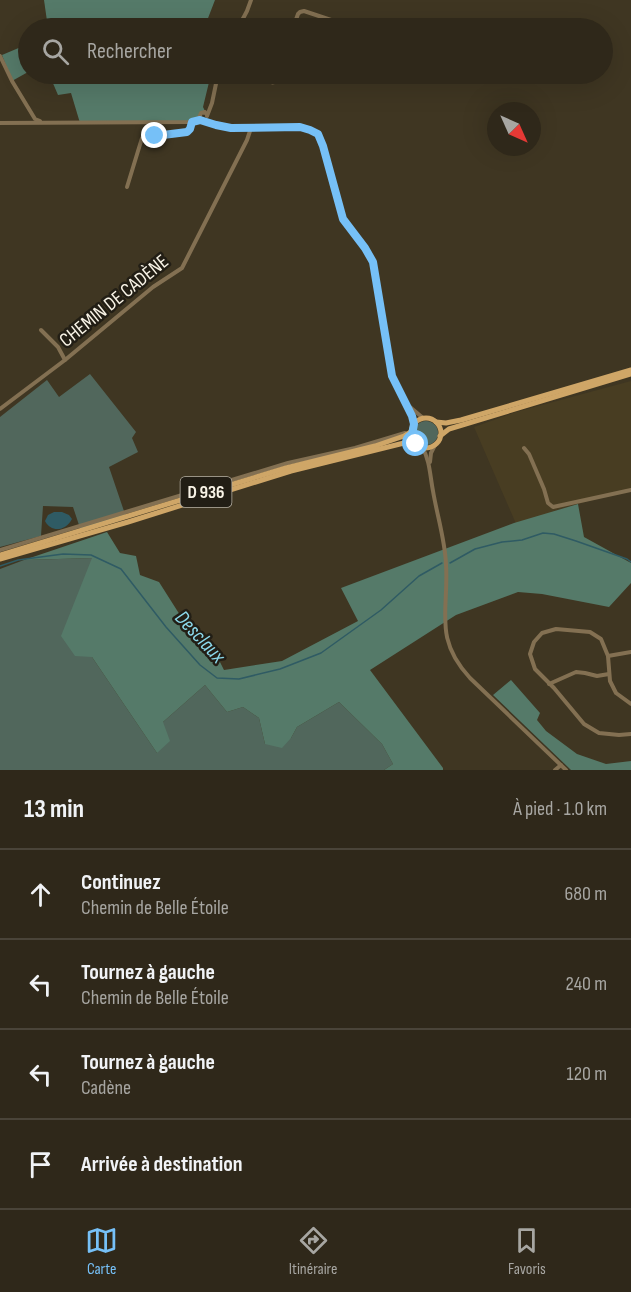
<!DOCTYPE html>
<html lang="fr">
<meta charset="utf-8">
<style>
:root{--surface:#2f281a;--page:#373023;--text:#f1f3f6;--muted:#a7a6a2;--line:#4a4439;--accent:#76c0f7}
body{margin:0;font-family:"Sofia Sans Condensed",sans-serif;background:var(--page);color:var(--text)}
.compass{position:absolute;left:487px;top:102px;width:54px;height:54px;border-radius:50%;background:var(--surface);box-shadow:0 6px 24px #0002;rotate:135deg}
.stop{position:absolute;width:18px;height:18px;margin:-14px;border:4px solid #76c0f7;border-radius:50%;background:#fff}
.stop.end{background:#76c0f7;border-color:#fff;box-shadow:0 2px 6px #0008}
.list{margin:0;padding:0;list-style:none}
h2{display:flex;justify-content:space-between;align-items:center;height:78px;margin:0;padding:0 24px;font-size:26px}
h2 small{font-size:20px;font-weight:400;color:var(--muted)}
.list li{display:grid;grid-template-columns:39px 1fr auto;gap:18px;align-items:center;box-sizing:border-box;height:90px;padding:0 24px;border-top:2px solid var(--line)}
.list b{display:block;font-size:22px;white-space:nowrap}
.list p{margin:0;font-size:20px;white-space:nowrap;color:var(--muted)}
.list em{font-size:20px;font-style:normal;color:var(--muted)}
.icon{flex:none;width:33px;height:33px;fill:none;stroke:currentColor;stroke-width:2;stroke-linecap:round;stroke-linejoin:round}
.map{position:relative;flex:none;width:631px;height:770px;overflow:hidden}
.search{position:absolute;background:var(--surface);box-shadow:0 6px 24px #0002;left:18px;right:18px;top:18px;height:66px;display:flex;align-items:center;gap:15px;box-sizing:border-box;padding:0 21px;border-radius:33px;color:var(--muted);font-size:22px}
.sheet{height:438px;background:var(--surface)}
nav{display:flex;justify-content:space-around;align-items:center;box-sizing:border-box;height:84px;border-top:2px solid var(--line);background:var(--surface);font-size:16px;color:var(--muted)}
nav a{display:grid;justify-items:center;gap:3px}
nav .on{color:var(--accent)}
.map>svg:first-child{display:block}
.built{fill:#483d22}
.green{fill:#51675c}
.forest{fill:#557a69}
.water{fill:#2f5b64}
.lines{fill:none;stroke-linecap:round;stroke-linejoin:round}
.stream{stroke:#2f5b64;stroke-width:1.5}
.minor{stroke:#837052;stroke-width:4}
.major{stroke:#cfa667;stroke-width:5}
.route{stroke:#76c0f7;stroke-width:8}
.labels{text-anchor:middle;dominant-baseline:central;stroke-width:5;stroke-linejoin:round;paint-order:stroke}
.shield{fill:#221e15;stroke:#b8b3a7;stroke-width:1.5}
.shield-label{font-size:18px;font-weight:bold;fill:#f8f3e6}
.street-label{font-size:20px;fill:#f8f3e6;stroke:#221e15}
.water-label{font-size:21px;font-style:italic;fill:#8bd8ea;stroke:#221e15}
</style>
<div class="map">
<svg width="631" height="770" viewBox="0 0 631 770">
<rect width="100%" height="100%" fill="#3f3622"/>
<!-- built -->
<polygon class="built" points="631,381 631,489 557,510 517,526 474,427 516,412"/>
<!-- green -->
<g class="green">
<polygon points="90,374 136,432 132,438 138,452 109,467 126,517 81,531 73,507 43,506 41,536 0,547 0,417 47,380 59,397"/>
<circle cx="426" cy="433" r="12"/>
<polygon points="93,558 92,657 157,753 163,722 205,685 227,712 243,707 259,718 265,744 291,738 297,727 339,702 382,744 393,764 384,770 0,770 0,569 24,560"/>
</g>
<!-- forest -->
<g class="forest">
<polygon points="44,0 215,0 205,26 212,28 48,28"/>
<polygon points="28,44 28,72 12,81 2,55"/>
<polygon points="37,74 211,74 203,107 206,113 203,112 194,121 80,123 71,93 58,95 52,81 44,83"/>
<polygon points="578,504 584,537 631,563 631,583 609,607 542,594 518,592 456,615 370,670 443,768 443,770 384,770 393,764 382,744 339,702 297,727 291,738 282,748 265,744 259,718 243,707 227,712 205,685 163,722 170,741 157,753 92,657 75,656 61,636 92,558 24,560 107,532 120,553 136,556 140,575 159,582 206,656 217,656 224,670 282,661 358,621 341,588 514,523"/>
<polygon points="511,680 540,713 537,720 546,731 577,754 606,764 631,761 631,770 571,770 493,695"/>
</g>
<!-- water -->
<path class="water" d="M54 512H62L69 515 72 519C66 531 51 533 45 521L48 515Z"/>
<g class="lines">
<!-- stream -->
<g class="stream">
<polyline points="450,563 475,549 502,542 522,540 543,533 554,534 576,541 627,559 631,562"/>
<polyline points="0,566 18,560 63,554 91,555 121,569 166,627 200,665 217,678 239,679 280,669 321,653 381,610 419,576 442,563"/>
</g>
<!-- minor -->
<g class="minor">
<polyline points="243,19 254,26 254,28"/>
<polyline points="238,28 247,11 251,0"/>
<polyline points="293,28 298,14 300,12 304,11 337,22 340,25 339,28"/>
<polyline points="0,56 12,81 35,119 40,121"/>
<path d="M262 74C271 88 277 82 287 74"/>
<polyline points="207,116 212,103 218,74"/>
<polyline points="192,121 200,120 216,125 231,127 300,127 310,130 318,134 323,146 343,219 365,248 373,262 392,376 411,413 414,424"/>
<polyline points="0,123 189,122 199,118 201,113 205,112 207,115"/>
<polyline points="127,187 142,138 144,137 187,132 190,129 192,121"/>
<polyline points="41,330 58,347 65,360"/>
<polyline points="410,407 423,418"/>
<polyline points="0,409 65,360 153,287 182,268 247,140 251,128"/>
<path d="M422 447C430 460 430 476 433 491 437 515 445 540 446 564 449 611 433 638 470 678L566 770"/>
<polyline points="524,448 529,454 544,489 548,503 553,507 631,490"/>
<polyline points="430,462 431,453 435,445"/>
<polyline points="0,550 288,463 355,448 405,433"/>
<polyline points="608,656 631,652"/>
<polyline points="549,684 576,672 585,673 597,676 609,674"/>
<polyline points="631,704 616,693 610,681 608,656 601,639 590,632 556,629 542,633 534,642 530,654 535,669 554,688 584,724 599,733 619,735 631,734"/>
<polyline points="555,770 561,765"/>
</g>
<!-- major -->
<g class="major">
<circle cx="426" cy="433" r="15"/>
<polyline points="436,422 446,423 461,420 631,370"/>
<polyline points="440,436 449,429 631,374"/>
<polyline points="0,555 286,468 375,446 404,436 412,431"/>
<polyline points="0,559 128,522 291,471 400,444 408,442 416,444"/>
</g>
</g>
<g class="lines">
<!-- route -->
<polyline class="route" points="155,136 187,132 190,129 192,122 200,120 216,125 231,128 300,127 310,130 318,134 323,146 343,219 365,248 373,262 392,376 412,416 414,424 412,435 416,444"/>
</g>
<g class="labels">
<!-- shield labels -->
<rect class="shield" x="180.5" y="477" width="51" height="30" rx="4.5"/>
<g class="shield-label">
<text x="206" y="492">D 936</text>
</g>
<!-- street labels -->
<g class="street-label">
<text transform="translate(114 301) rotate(-39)">CHEMIN DE CADÈNE</text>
</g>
<!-- water labels -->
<g class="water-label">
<text transform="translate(200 637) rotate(47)">Desclaux</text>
</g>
</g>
</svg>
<svg class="compass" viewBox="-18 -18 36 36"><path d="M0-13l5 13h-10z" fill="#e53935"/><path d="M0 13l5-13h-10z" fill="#a7a6a2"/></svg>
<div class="stop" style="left:416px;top:444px"></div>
<div class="stop end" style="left:155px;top:136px"></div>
<div class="search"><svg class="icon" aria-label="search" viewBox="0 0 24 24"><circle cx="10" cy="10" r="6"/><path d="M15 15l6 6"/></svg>Rechercher</div>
</div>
<section class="sheet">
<h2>13 min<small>À pied · 1.0 km</small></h2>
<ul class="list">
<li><svg class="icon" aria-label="ahead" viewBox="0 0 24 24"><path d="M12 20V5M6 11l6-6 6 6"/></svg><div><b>Continuez</b><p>Chemin de Belle Étoile</p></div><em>680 m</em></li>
<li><svg class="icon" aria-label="left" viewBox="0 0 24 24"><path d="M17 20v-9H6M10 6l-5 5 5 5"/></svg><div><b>Tournez à gauche</b><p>Chemin de Belle Étoile</p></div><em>240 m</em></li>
<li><svg class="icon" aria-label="left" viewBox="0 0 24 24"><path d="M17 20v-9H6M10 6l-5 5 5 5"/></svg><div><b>Tournez à gauche</b><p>Cadène</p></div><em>120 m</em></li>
<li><svg class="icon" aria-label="arrive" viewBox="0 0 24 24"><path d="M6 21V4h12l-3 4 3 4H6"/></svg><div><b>Arrivée à destination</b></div></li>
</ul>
</section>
<nav>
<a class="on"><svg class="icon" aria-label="map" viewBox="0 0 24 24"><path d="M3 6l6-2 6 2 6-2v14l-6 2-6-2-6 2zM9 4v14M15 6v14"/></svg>Carte</a>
<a><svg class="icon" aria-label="directions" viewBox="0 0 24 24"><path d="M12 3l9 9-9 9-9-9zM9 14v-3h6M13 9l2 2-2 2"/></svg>Itinéraire</a>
<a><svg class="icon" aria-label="saved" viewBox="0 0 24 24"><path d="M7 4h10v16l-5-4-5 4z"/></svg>Favoris</a>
</nav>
